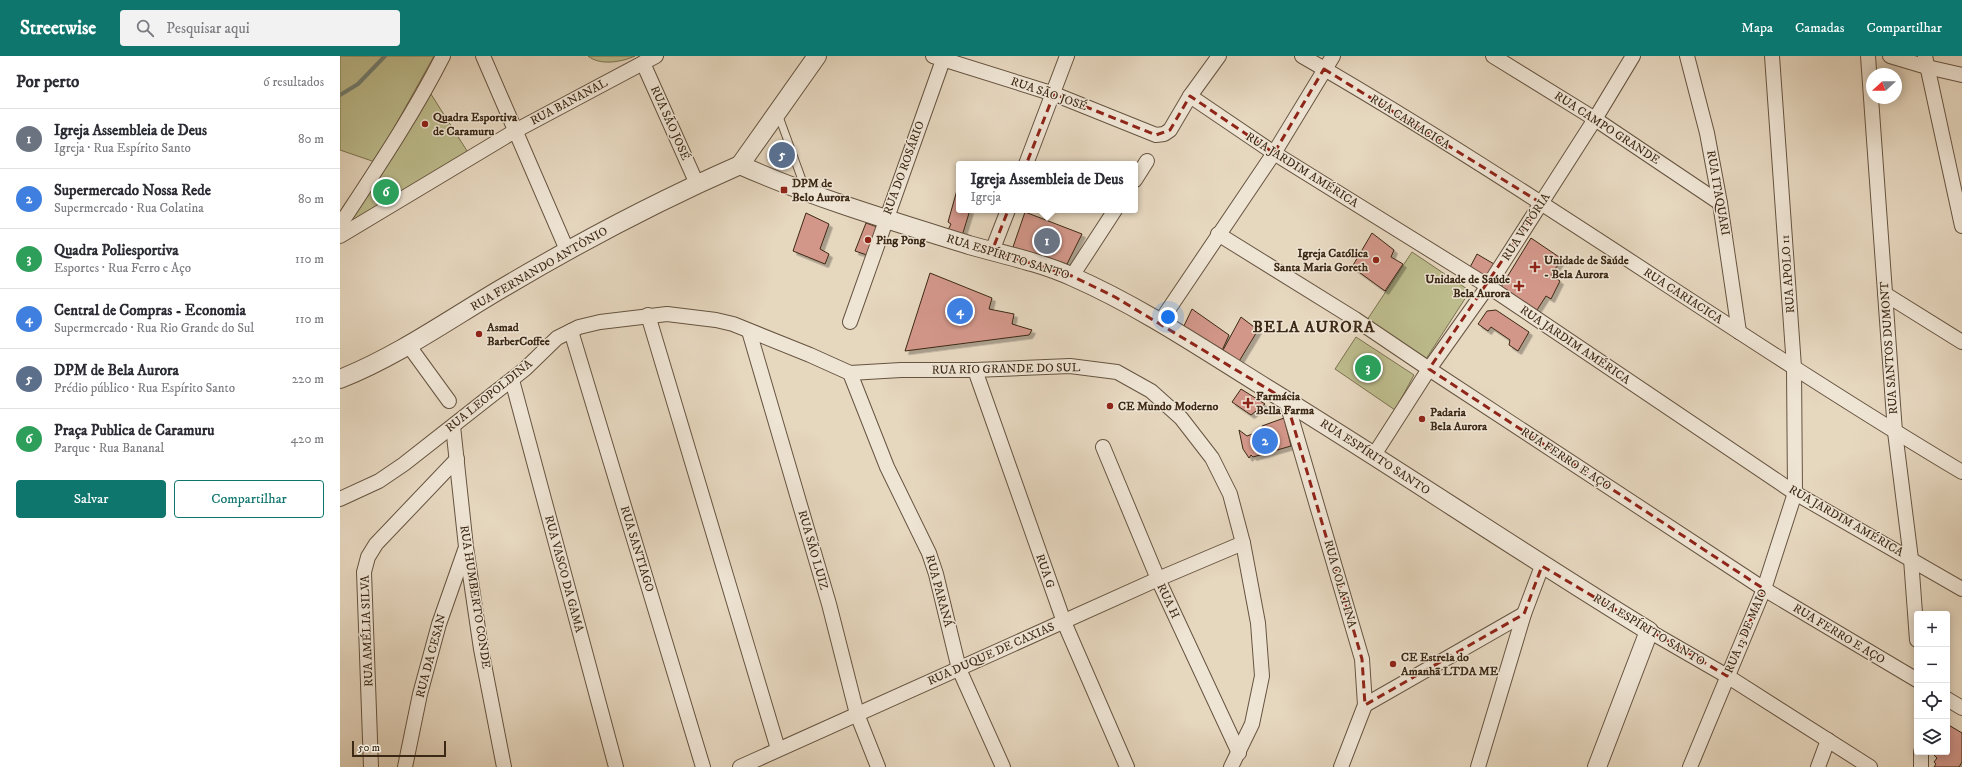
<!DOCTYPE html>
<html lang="pt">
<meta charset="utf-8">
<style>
:root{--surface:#fff;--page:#f2f2f3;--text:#2b2b33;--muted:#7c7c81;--line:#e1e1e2;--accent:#0f766e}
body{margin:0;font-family:"IM FELL DW Pica",serif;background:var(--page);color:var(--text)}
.controls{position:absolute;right:12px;bottom:12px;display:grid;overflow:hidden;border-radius:4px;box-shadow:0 2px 10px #0003}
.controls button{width:36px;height:36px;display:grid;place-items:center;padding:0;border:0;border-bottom:1px solid var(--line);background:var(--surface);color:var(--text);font:20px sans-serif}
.compass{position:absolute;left:1526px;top:12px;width:36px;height:36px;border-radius:50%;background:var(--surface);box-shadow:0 2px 10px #0003;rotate:249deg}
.scale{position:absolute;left:12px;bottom:10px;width:94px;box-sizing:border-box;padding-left:4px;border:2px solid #3c2915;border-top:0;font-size:11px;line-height:14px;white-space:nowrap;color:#3c2915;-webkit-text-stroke:3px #efe5d5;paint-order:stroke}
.you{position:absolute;left:828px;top:261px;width:14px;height:14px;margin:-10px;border:3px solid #fff;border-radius:50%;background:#1a73e8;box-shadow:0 0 0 6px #1a73e833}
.badge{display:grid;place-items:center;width:26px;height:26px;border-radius:50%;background:var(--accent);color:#fff;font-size:13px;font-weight:700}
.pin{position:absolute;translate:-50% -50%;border:2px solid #fff;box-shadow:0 1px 4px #0006}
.popup{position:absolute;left:616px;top:105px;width:182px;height:52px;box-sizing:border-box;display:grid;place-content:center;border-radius:4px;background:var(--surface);filter:drop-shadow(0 1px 3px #0005);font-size:13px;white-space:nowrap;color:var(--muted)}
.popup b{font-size:15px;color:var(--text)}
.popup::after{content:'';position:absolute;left:50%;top:100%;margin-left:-8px;border:8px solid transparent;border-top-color:var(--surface)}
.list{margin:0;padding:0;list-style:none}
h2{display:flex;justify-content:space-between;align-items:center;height:52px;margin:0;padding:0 16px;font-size:17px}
h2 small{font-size:13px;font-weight:400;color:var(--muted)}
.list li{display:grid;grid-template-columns:26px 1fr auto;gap:12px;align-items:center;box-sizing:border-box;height:60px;padding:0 16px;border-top:1px solid var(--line)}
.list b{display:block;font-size:15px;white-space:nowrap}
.list p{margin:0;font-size:13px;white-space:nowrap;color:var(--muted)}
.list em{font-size:13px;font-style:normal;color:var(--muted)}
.actions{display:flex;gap:8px;padding:12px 16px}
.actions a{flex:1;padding:9px 0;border:1px solid var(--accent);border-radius:4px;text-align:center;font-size:14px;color:var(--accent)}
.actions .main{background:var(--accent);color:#fff}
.icon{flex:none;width:22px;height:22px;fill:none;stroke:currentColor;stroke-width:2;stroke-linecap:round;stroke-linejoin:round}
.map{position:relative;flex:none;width:1622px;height:711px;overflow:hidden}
header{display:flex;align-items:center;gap:24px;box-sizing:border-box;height:56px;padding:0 20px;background:var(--accent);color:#fff}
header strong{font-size:19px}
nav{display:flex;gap:22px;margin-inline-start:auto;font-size:14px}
.search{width:280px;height:36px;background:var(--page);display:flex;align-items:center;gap:10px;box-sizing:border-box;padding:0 14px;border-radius:4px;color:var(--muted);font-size:15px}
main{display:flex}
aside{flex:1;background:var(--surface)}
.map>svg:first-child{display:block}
.green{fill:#bdbc8d;stroke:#7c7251}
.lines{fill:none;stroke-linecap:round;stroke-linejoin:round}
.stream{stroke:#727f74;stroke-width:4}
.building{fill:#d3978a;stroke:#3c2915;filter:url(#shadow)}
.service-casing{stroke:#665440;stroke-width:9}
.minor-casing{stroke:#665440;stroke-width:16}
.tertiary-casing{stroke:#665440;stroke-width:20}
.service{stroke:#efe5d5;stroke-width:7}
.minor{stroke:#efe5d5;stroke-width:14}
.tertiary{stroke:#efe5d5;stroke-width:18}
.marked{fill:none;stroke:#8f2418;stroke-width:3;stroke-dasharray:8 5;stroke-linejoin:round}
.poi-dot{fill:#8f2418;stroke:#efe5d5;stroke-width:1.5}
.labels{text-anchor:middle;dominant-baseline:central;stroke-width:3;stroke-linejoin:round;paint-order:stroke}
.street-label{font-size:12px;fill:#3c2915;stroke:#efe5d5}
.poi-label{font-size:12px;font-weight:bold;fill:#3c2915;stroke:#efe5d5;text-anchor:start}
.district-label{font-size:16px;font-weight:bold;letter-spacing:1px;fill:#3c2915;stroke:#efe5d5}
</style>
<header>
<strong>Streetwise</strong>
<div class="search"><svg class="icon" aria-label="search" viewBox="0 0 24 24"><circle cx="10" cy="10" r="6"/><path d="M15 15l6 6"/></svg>Pesquisar aqui</div>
<nav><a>Mapa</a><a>Camadas</a><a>Compartilhar</a></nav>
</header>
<main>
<aside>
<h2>Por perto<small>6 resultados</small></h2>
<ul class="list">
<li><span class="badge" style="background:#6b7280">1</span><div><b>Igreja Assembleia de Deus</b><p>Igreja · Rua Espírito Santo</p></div><em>80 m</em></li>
<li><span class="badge" style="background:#3f7fe0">2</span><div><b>Supermercado Nossa Rede</b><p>Supermercado · Rua Colatina</p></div><em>80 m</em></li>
<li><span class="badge" style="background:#2e9e5b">3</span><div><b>Quadra Poliesportiva</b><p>Esportes · Rua Ferro e Aço</p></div><em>110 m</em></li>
<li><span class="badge" style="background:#3f7fe0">4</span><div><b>Central de Compras - Economia</b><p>Supermercado · Rua Rio Grande do Sul</p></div><em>110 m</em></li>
<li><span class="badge" style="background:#5c6f8a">5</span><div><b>DPM de Bela Aurora</b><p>Prédio público · Rua Espírito Santo</p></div><em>220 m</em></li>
<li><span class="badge" style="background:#2e9e5b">6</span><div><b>Praça Publica de Caramuru</b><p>Parque · Rua Bananal</p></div><em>420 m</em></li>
</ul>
<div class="actions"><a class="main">Salvar</a><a>Compartilhar</a></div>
</aside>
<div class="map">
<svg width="1622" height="711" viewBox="0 0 1622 711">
<defs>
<filter id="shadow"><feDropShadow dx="3.5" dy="3.5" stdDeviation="0" flood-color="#0004"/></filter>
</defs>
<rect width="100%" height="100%" fill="#e6d7bf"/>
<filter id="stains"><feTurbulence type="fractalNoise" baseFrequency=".005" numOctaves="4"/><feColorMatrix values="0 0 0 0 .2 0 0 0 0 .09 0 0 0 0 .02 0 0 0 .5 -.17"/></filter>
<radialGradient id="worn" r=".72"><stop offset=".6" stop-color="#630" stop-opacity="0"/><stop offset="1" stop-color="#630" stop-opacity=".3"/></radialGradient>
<!-- green -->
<g class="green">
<polygon points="0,0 94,0 35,106 0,94"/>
<path d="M248 0H295C282 6 260 10 248 0Z"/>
<polygon points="89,35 129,98 0,173"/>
<polygon points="1072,196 1130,235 1086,303 1027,264"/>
<polygon points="1016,281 1074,319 1055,354 995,313"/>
</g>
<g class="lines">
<!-- stream -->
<polyline class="stream" points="0,39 18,28 45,0"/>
</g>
<!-- building -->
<g class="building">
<polygon points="445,91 449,103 440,106 436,94"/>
<polygon points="619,127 619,154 630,154 622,180 607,176 611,168 608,166"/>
<polygon points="685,156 742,178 727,208 673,191"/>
<polygon points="466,157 489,168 480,193 489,198 485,208 453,195"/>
<polygon points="526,167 540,172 530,200 515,195"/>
<polygon points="1032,177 1054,194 1051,201 1063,208 1045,235 1012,211"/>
<polygon points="1191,182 1222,203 1211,219 1220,225 1211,243 1206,240 1197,254 1161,231"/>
<polygon points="1137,198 1154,208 1144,225 1128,215"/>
<polygon points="590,217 652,242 649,253 674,258 672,268 692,274 689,279 565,295"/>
<polygon points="852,253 889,279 880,299 842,274"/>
<polygon points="1156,254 1189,276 1178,295 1169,289 1170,284 1151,271 1148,275 1138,268 1147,255"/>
<polygon points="901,261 918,274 898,307 882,296"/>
<polygon points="901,333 925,348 911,359 892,346"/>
<polygon points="944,362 951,390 913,401 911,399 909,402 903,393 899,374 907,380 923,374 922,370"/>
<polygon points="1607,668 1622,677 1622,706 1619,711 1594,711 1596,708 1594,706 1597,702 1591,696 1607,696"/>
</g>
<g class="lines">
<!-- service casing -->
<g class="service-casing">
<polyline id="service" points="438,58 465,132"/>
</g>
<!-- minor casing -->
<g class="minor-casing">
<g id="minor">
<polyline points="143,0 227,194"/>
<polyline points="593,0 714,38 816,79 824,78 830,74 850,40 879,0"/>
<path d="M962 0C1188 130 1399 283 1622 416"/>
<polyline points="1153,0 1255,63 1380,147"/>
<polyline points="1347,0 1367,77 1380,147 1399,276"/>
<polyline points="1528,0 1555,376 1571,503 1577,584"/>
<polyline points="1550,0 1587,11 1622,19"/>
<polyline points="1585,0 1622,170"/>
<polyline points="303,7 357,128"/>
<polyline points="850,40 934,97 1148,230 1455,437 1622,533"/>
<polyline points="686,108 727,0"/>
<polyline points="795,124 807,105"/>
<path d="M0 169C36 114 73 59 103 0"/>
<polyline points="878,178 1015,263 1089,313 1424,533 1577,624"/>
<polyline points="0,180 175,75 316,0"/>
<polyline points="652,195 668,154"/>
<polyline points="732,220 775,154"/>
<polyline points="1545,238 1622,286"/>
<polyline points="308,259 438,693"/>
<polyline points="510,266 603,4"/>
<polyline points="820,266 934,97 993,0"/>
<polyline points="231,275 363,711"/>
<polyline points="409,275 489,548 517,658 538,711"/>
<polyline points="69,290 109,345"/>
<polyline points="635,314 724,566 787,711"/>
<polyline points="510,317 547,411 589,497 596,518 619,613 663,711"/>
<polyline points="172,324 276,711"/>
<polyline points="946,344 1022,603 1025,649 1001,711"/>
<polyline points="113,370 126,491 141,593 164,711"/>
<polyline points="763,391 818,523 899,697"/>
<polyline points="1034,399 1089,313 1148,230 1255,63 1293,0"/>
<polyline points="0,443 39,425 64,408 185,313 217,282 239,271 260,266 327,258 376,264 393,268 470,299 510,317 561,314 635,314 730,310 777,316 811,335 841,362 872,402 890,438 903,487 918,567 922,620 912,668 891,711"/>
<polyline points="1309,575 1387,620 1530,711"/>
<polyline points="1607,643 1622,652"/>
<polyline points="1025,649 1184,558"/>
<polyline points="1581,696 1581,711"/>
<polyline points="31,711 24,516 28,501 36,488 117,403"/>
<polyline points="65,711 80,638 99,568 125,494"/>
<polyline points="400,711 818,523 903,487"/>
<polyline points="1138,711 1184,558 1202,510"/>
<polyline points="1350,711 1424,533 1455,437 1454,311 1432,0"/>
<polyline points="1478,711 1488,684"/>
</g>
</g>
<!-- tertiary casing -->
<g class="tertiary-casing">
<g id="tertiary">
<path d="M400 109C474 142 552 165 629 189 664 199 700 206 733 221 799 250 860 291 921 329 1052 409 1178 495 1309 575L1257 711"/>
<polyline points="400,109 477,0"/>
<path d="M0 323C60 299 111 262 166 230 242 185 320 144 400 109"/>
</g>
</g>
<!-- service -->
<use href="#service" class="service"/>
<!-- minor -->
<use href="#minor" class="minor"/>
<!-- tertiary -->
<use href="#tertiary" class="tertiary"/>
</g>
<!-- marked area -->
<path class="marked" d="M984 13 1201 147 1089 313 1424 533 1387 620 1202 510 1184 558 1025 649 1022 603 946 344 775 241 732 220 652 195 714 38 816 79 830 74 850 40 934 97Z"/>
<!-- markers -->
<g class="poi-dot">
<circle cx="85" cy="68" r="4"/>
<rect x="440" y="130" width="8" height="8" rx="2"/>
<circle cx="528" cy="184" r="4"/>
<circle cx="1036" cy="204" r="4"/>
<path d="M1193 205h4v4h4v4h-4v4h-4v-4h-4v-4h4z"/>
<path d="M1177 224h4v4h4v4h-4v4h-4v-4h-4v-4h4z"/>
<circle cx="139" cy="278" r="4"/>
<path d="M906 341h4v4h4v4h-4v4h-4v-4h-4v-4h4z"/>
<circle cx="770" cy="350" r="4"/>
<circle cx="1082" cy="363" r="4"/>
<circle cx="1053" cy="608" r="4"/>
</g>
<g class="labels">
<!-- street labels -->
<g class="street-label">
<text transform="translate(709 38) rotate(19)">RUA SÃO JOSÉ</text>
<text transform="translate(229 46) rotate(-28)">RUA BANANAL</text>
<text transform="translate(1070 66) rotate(32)">RUA CARIACICA</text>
<text transform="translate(330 67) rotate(66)">RUA SÃO JOSÉ</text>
<text transform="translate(1267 72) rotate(33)">RUA CAMPO GRANDE</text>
<text transform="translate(564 112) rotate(-70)">RUA DO ROSÁRIO</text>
<text transform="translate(962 114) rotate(32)">RUA JARDIM AMÉRICA</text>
<text transform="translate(1378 137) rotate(80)">RUA ITAQUARI</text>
<text transform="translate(1186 171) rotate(-57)">RUA VITÓRIA</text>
<text transform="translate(668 201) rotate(17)">RUA ESPÍRITO SANTO</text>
<text transform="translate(199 213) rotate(-30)">RUA FERNANDO ANTÔNIO</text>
<text transform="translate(1448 218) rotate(-94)">RUA APOLO 11</text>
<text transform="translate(1343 240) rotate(33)">RUA CARIACICA</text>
<text transform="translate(1235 289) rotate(34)">RUA JARDIM AMÉRICA</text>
<text transform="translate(1549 292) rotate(-94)">RUA SANTOS DUMONT</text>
<text transform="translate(666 313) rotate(-1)">RUA RIO GRANDE DO SUL</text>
<text transform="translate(149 340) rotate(-39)">RUA LEOPOLDINA</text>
<text transform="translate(1035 401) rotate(33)">RUA ESPÍRITO SANTO</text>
<text transform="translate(1226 403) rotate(33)">RUA FERRO E AÇO</text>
<text transform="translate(1506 465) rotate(30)">RUA JARDIM AMÉRICA</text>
<text transform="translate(297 493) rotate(73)">RUA SANTIAGO</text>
<text transform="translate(473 494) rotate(74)">RUA SÃO LUIZ</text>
<text transform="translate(705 515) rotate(71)">RUA G</text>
<text transform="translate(224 518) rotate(75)">RUA VASCO DA GAMA</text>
<text transform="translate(1000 528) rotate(74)">RUA COLATINA</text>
<text transform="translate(599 535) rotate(75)">RUA PARANÁ</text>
<text transform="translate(135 541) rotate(81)">RUA HUMBERTO CONDE</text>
<text transform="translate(828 545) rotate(65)">RUA H</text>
<text transform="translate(1309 574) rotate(31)">RUA ESPÍRITO SANTO</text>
<text transform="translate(27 575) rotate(-92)">RUA AMÉLIA SILVA</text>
<text transform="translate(1406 575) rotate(-67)">RUA 13 DE MAIO</text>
<text transform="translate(1499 578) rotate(31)">RUA FERRO E AÇO</text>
<text transform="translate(651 598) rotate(-24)">RUA DUQUE DE CAXIAS</text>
<text transform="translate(91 600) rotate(-75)">RUA DA CESAN</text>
</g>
<!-- poi labels -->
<g class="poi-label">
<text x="93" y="61">Quadra Esportiva<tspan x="93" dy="14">de Caramuru</tspan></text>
<text x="452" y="127">DPM de<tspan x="452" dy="14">Belo Aurora</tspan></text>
<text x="536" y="184">Ping Pong</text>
<text x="1028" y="197" text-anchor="end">Igreja Católica<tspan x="1028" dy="14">Santa Maria Goreth</tspan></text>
<text x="1204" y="204">Unidade de Saúde<tspan x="1204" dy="14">- Bela Aurora</tspan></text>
<text x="1170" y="223" text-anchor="end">Unidade de Saúde<tspan x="1170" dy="14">Bela Aurora</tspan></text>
<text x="147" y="271">Asmad<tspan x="147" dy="14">BarberCoffee</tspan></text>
<text x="916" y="340">Farmácia<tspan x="916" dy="14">Bella Farma</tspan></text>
<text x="778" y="350">CE Mundo Moderno</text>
<text x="1090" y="356">Padaria<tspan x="1090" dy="14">Bela Aurora</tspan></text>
<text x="1061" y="601">CE Estrela do<tspan x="1061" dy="14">Amanhã LTDA ME</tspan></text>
</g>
<!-- district labels -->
<g class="district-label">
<text x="974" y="271">BELA AURORA</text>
</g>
</g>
<rect width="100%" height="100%" filter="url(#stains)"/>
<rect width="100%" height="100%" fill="url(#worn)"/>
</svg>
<div class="controls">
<button>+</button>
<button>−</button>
<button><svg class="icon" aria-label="locate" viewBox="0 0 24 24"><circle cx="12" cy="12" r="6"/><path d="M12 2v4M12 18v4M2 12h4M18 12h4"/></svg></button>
<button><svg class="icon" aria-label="layers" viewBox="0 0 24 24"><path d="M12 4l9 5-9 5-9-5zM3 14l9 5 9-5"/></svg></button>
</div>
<svg class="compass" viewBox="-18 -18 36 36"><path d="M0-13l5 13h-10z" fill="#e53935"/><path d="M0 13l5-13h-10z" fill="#7c7c81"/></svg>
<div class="scale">50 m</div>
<div class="you"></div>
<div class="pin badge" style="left:707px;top:185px;background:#6b7280">1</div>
<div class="popup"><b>Igreja Assembleia de Deus</b>Igreja</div>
<div class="pin badge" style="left:925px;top:385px;background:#3f7fe0">2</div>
<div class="pin badge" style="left:1028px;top:312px;background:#2e9e5b">3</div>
<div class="pin badge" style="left:620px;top:255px;background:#3f7fe0">4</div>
<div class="pin badge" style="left:442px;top:99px;background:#5c6f8a">5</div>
<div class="pin badge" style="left:46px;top:136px;background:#2e9e5b">6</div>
</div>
</main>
